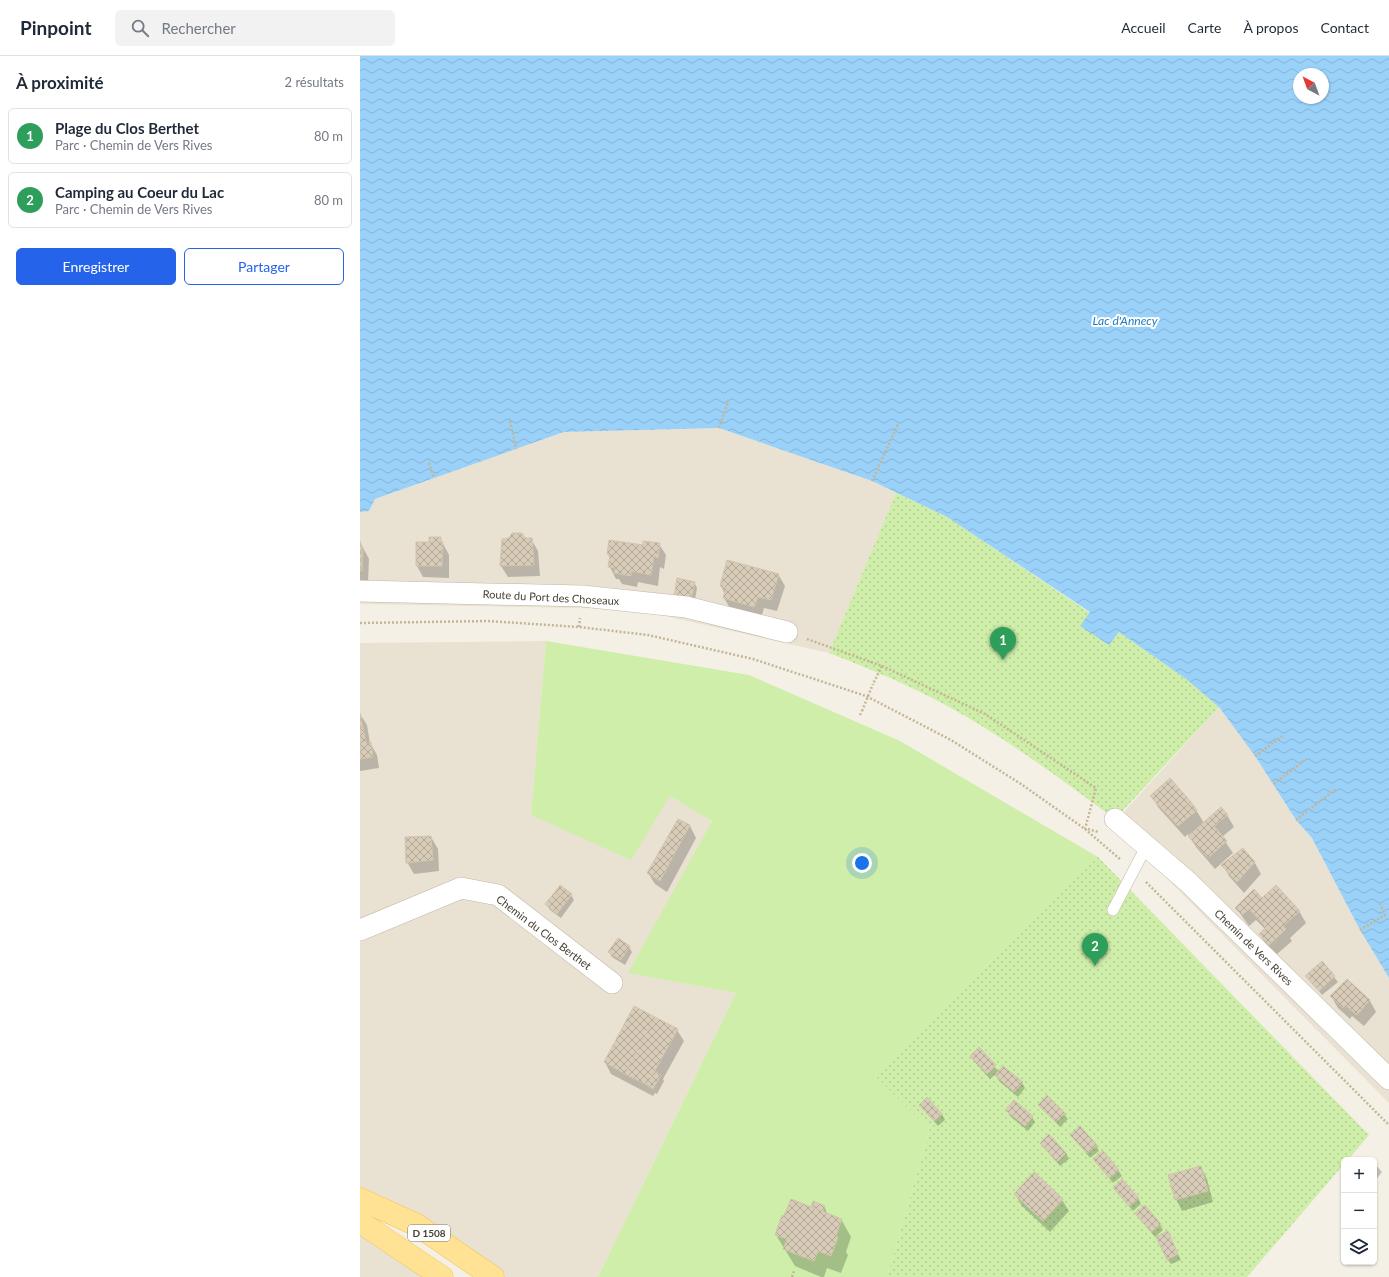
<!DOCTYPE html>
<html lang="fr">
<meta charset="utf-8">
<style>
:root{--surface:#fff;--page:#f2f2f3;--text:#1f2937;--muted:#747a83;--line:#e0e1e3;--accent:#2563eb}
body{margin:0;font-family:Lato,sans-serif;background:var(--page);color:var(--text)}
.controls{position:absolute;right:12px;bottom:12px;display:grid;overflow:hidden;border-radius:6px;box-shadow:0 1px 3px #0004}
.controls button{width:36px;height:36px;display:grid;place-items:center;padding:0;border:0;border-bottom:1px solid var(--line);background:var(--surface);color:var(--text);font:20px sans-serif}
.compass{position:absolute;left:933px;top:12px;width:36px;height:36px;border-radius:50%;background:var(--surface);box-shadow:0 1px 3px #0004;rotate:319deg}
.you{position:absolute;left:502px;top:807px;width:14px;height:14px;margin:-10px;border:3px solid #fff;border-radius:50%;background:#1a73e8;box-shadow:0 0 0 6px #1a73e833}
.badge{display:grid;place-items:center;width:26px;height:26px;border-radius:50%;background:var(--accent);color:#fff;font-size:13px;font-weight:700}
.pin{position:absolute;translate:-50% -33px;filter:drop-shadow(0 1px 2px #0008)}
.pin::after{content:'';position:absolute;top:21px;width:14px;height:12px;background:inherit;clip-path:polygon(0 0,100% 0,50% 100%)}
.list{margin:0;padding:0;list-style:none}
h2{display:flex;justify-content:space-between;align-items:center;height:52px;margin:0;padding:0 16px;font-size:17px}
h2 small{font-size:13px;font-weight:400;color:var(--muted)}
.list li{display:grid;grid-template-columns:26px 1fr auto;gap:12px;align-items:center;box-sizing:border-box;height:56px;margin:0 8px 8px;padding:0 8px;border:1px solid var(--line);border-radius:6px}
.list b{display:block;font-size:15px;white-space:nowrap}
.list p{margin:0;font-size:13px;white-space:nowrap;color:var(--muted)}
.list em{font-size:13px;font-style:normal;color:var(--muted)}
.actions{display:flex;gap:8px;padding:12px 16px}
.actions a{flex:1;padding:9px 0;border:1px solid var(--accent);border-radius:6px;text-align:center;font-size:14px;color:var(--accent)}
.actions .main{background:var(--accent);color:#fff}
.icon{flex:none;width:22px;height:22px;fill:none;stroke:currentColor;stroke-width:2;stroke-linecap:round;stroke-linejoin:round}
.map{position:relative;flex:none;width:1029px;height:1221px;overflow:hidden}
header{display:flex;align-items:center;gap:24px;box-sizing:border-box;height:56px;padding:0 20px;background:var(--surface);border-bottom:1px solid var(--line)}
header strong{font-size:19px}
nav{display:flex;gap:22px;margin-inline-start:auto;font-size:14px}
.search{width:280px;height:36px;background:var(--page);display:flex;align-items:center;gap:10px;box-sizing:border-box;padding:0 14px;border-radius:6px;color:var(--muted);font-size:15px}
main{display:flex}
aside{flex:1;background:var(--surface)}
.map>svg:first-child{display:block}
.residential{fill:#e9e2d2}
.green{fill:#ceeea9}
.park{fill:url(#park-dots)}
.water{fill:url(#water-waves);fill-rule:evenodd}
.shadow{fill:#0003}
.building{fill:url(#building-cross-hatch);stroke:#d3c4ac}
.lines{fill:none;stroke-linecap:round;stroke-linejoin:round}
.service-casing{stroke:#c1b8a7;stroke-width:12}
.minor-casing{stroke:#c1b8a7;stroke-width:22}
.primary-casing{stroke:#f1c556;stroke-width:23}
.path{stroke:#c5b596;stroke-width:2.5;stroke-dasharray:2 2;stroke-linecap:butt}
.service{stroke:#fff;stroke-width:11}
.minor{stroke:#fff;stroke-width:21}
.primary{stroke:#ffe294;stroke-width:22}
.path-bridge{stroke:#c5b596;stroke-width:2.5;stroke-dasharray:2 2;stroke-linecap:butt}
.labels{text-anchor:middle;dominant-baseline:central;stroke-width:4;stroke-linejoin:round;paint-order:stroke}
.shield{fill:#fff;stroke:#7f7971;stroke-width:1}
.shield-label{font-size:10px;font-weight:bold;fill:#484034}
.street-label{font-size:11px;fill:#484034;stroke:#fff}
.water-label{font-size:12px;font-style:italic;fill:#207bc0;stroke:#fff}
</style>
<header>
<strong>Pinpoint</strong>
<div class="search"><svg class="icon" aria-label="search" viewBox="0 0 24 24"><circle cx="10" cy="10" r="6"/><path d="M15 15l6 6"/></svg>Rechercher</div>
<nav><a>Accueil</a><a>Carte</a><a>À propos</a><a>Contact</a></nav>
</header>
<main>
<aside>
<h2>À proximité<small>2 résultats</small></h2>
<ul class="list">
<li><span class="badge" style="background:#2e9e5b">1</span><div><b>Plage du Clos Berthet</b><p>Parc · Chemin de Vers Rives</p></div><em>80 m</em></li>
<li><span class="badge" style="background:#2e9e5b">2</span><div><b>Camping au Coeur du Lac</b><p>Parc · Chemin de Vers Rives</p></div><em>80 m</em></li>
</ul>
<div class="actions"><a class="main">Enregistrer</a><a>Partager</a></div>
</aside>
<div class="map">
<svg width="1029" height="1221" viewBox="0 0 1029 1221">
<defs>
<pattern id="park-dots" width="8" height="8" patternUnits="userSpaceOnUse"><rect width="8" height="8" fill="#ceeea9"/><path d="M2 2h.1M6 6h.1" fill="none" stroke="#b2cd92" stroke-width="1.8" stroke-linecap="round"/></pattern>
<pattern id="water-waves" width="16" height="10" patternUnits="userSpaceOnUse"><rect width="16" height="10" fill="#9ad1f9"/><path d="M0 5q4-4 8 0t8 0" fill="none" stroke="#86b4d6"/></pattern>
<pattern id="building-cross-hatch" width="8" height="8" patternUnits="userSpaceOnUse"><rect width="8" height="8" fill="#d8ccb9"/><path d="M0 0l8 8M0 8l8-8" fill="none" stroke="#b1a797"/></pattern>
</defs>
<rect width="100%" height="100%" fill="#f5f0e5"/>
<!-- residential -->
<g class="residential">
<polygon points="359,372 512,425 536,437 469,597 274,553 0,548 0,456 9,454 15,443 204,376"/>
<polygon points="186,585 171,760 311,740 352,765 269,917 376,937 238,1221 125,1221 0,1135 0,587"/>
<polygon points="859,651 895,700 936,764 952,782 1000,874 1029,922 1029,1047 753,768"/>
<polygon points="0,1172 70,1221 0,1221"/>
</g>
<!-- green -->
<polygon class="green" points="186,585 389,619 540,685 738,801 514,1019 570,1073 527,1221 238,1221 376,937 268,917 352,765 310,740 271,804 171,759"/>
<!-- park -->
<g class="park">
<path d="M536 437 587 461 730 557 721 570 749 588 759 576 826 623 859 651 755 763C702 724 649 684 591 652 552 630 510 613 469 597Z"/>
<polygon points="738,801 1009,1079 988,1104 984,1104 984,1108 887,1221 527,1221 570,1073 514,1019"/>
</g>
<!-- water -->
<path class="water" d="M0 0H1029V922L1000 874 952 782 936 764 895 700 859 651 826 623 759 576 749 589 720 570 730 556 587 461 512 425 359 372 204 376 15 443 9 455 0 456ZM939 18H963V42H939Z"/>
<!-- shadow -->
<g class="shadow">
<polygon points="80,482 89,499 89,522 63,521 57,510 70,487"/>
<polygon points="150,483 171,483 178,495 180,520 148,521 141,510"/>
<polygon points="0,486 9,503 8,526 0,525"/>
<polygon points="299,488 306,499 304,513 300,511 298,530 278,526 277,531 262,528 259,523 256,523 250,511 250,503 248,498"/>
<polygon points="418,518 425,530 417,555 404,552 401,562 371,554 364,542 365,538 361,530"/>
<polygon points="334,526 337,532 334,549 318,547"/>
<polygon points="0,658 7,669 10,687 17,699 19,712 0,715"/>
<polygon points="792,740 836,754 844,767 867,759 874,771 862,781 873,797 855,813 836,791 828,778 825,781 798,751"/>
<polygon points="318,764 330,770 336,782 307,836 295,828 288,817"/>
<polygon points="71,781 78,793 79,815 54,818 47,806"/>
<polygon points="883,794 895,807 901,818 884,837 869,820 863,809"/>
<polygon points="211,839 214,844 201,862 190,854 186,848"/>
<polygon points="876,852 939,855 946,867 930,882 932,885 916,899 907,890 900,878 905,873 896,864 889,870"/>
<polygon points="269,891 272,896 265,909 252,901 249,896"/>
<polygon points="962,906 978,926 962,939 947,920"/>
<polygon points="987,924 1010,945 1016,956 1004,970 992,960 990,963 978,952 971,940"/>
<polygon points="317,974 324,985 303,1023 304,1025 297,1038 295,1037 293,1040 251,1018 245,1006"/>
<polygon points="619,993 639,1016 662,1027 665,1032 658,1041 639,1025 636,1018 630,1023 614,1005 611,1000"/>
<polygon points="654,1046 672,1061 675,1066 668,1075 650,1060 647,1054"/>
<polygon points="560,1049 582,1058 585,1064 578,1070"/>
<polygon points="679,1049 704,1058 708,1063 700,1071"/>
<polygon points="711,1079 736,1089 739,1095 730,1102"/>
<polygon points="681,1088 706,1097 709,1103 700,1110"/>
<polygon points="734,1103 758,1114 762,1120 753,1127"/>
<polygon points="1014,1107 1022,1116 1014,1126"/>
<polygon points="841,1111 847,1123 853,1146 822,1155 816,1143"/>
<polygon points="674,1118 702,1144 709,1155 690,1176 662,1150 655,1138"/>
<polygon points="754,1132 778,1142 781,1148 773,1155"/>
<polygon points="454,1147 465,1151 467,1158 481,1163 491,1181 486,1196 488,1199 481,1217 467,1212 464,1221 461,1221 435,1210 416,1179 425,1161 452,1152"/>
<polygon points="776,1158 800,1169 803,1174 795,1181"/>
<polygon points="810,1182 821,1204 811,1208 807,1203"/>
</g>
<!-- building -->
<g class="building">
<polygon points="152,477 162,477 165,482 172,482 174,509 140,510 142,483 149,482"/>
<polygon points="69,481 81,481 81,486 83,486 82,510 56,510 56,486 69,486"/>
<polygon points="249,484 283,489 283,485 300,487 298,502 294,500 291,519 271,515 271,520 254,517 255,512 248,511 250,499 247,498"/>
<polygon points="0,485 1,491 3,491 2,515 0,514"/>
<polygon points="367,504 419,518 411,544 398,541 394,551 363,542 366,532 360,530"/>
<polygon points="317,522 335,526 331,544 314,541"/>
<polygon points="0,657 6,687 11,686 13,701 0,703"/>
<polygon points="810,722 831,746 827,749 834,757 818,770 790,740"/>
<polygon points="831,746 837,754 834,757 827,749"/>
<polygon points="861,751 868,759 854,770 867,785 848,802 828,780"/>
<polygon points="318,763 330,769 300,825 287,817"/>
<polygon points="71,780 73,804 46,807 45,781"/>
<polygon points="883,792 895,806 877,826 861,809"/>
<polygon points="200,829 212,838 207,845 195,836"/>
<polygon points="916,829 940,855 923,870 926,873 909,889 899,878 906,871 889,853 882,859 875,852 894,833 902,842"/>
<polygon points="195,836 207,845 197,858 185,848"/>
<polygon points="258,882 270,890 261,904 248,896"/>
<polygon points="962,905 975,920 959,935 945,920"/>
<polygon points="987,923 1010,944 997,959 985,949 983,952 970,940"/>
<polygon points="274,950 295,961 265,1018 244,1006"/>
<polygon points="295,961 318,973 287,1029 265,1018"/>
<polygon points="619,991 636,1009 627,1018 610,1000"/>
<polygon points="643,1010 663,1026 654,1036 635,1019"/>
<polygon points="294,1015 301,1019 293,1033 287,1029"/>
<polygon points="687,1039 705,1057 696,1066 678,1049"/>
<polygon points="567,1041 582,1058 574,1065 559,1049"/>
<polygon points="654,1044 673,1060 665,1070 645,1054"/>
<polygon points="720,1070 737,1089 727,1097 710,1079"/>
<polygon points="689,1078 706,1097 697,1106 680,1087"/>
<polygon points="743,1095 759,1114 749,1122 733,1103"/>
<polygon points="841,1110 848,1135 815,1144 808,1119"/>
<polygon points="674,1116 703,1143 683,1165 654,1138"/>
<polygon points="762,1123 779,1142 769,1150 753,1132"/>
<polygon points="431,1143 482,1163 476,1180 478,1181 471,1200 458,1195 454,1205 423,1193 427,1183 415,1179 422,1159 424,1160"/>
<polygon points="453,1145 465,1150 463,1155 451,1151"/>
<polygon points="785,1149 801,1168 791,1176 775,1157"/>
<polygon points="808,1175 818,1198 807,1204 796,1181"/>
</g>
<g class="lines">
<!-- service casing -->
<g class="service-casing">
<polyline id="service" points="753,854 787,789"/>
</g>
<!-- minor casing -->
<g class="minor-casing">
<g id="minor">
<polyline points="0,535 222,540 326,551 427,576"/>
<polyline points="755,763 828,826 1029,1023"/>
<polyline points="0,874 101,832 138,839 252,927"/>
</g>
</g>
<!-- primary casing -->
<g class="primary-casing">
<g id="primary">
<polyline points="0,1143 57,1169 133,1221"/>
<polyline points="0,1166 82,1221"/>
</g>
</g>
<!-- path -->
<g class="path">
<polyline points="150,365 156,393"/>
<polyline points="359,372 369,343"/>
<polyline points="69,407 74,422"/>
<polyline points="512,425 538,368"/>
<polyline points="0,567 128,565 219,571 288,579 393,603 506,640 591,684 661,728 725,773 761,804"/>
<polyline points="219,571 220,562"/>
<polyline points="447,583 522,610 513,628"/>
<polyline points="522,610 625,658 736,732 725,773"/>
<polyline points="500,659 502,655"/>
<polyline points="895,700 924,679"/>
<polyline points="914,728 946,703"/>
<polyline points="936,764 977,732"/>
<polyline points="728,773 738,776"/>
<polyline points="786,826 1029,1069"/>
<polyline points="1000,874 1025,859 1020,848"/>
<polyline points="432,1221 434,1215"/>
</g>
<!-- service -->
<use href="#service" class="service"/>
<!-- minor -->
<use href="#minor" class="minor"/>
<!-- primary -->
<use href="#primary" class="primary"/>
<!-- path-bridge -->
<polyline class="path-bridge" points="502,655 513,628"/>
</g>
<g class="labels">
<!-- shield labels -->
<rect class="shield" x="48" y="1169" width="42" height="16" rx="3"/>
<g class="shield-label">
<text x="69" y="1177">D 1508</text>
</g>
<!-- street labels -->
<g class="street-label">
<text transform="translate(191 541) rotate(3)">Route du Port des Choseaux</text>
<text transform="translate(184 876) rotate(37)">Chemin du Clos Berthet</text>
<text transform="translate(894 891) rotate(44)">Chemin de Vers Rives</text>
</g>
<!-- water labels -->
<g class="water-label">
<text x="765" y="264">Lac d'Annecy</text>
</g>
</g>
</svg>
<div class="controls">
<button>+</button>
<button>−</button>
<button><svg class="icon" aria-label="layers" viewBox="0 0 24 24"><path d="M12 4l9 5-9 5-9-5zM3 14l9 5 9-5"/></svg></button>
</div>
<svg class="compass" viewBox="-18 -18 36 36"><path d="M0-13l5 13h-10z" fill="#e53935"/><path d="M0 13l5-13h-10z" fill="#747a83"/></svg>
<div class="you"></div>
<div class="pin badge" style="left:643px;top:604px;background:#2e9e5b">1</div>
<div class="pin badge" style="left:735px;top:910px;background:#2e9e5b">2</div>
</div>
</main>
